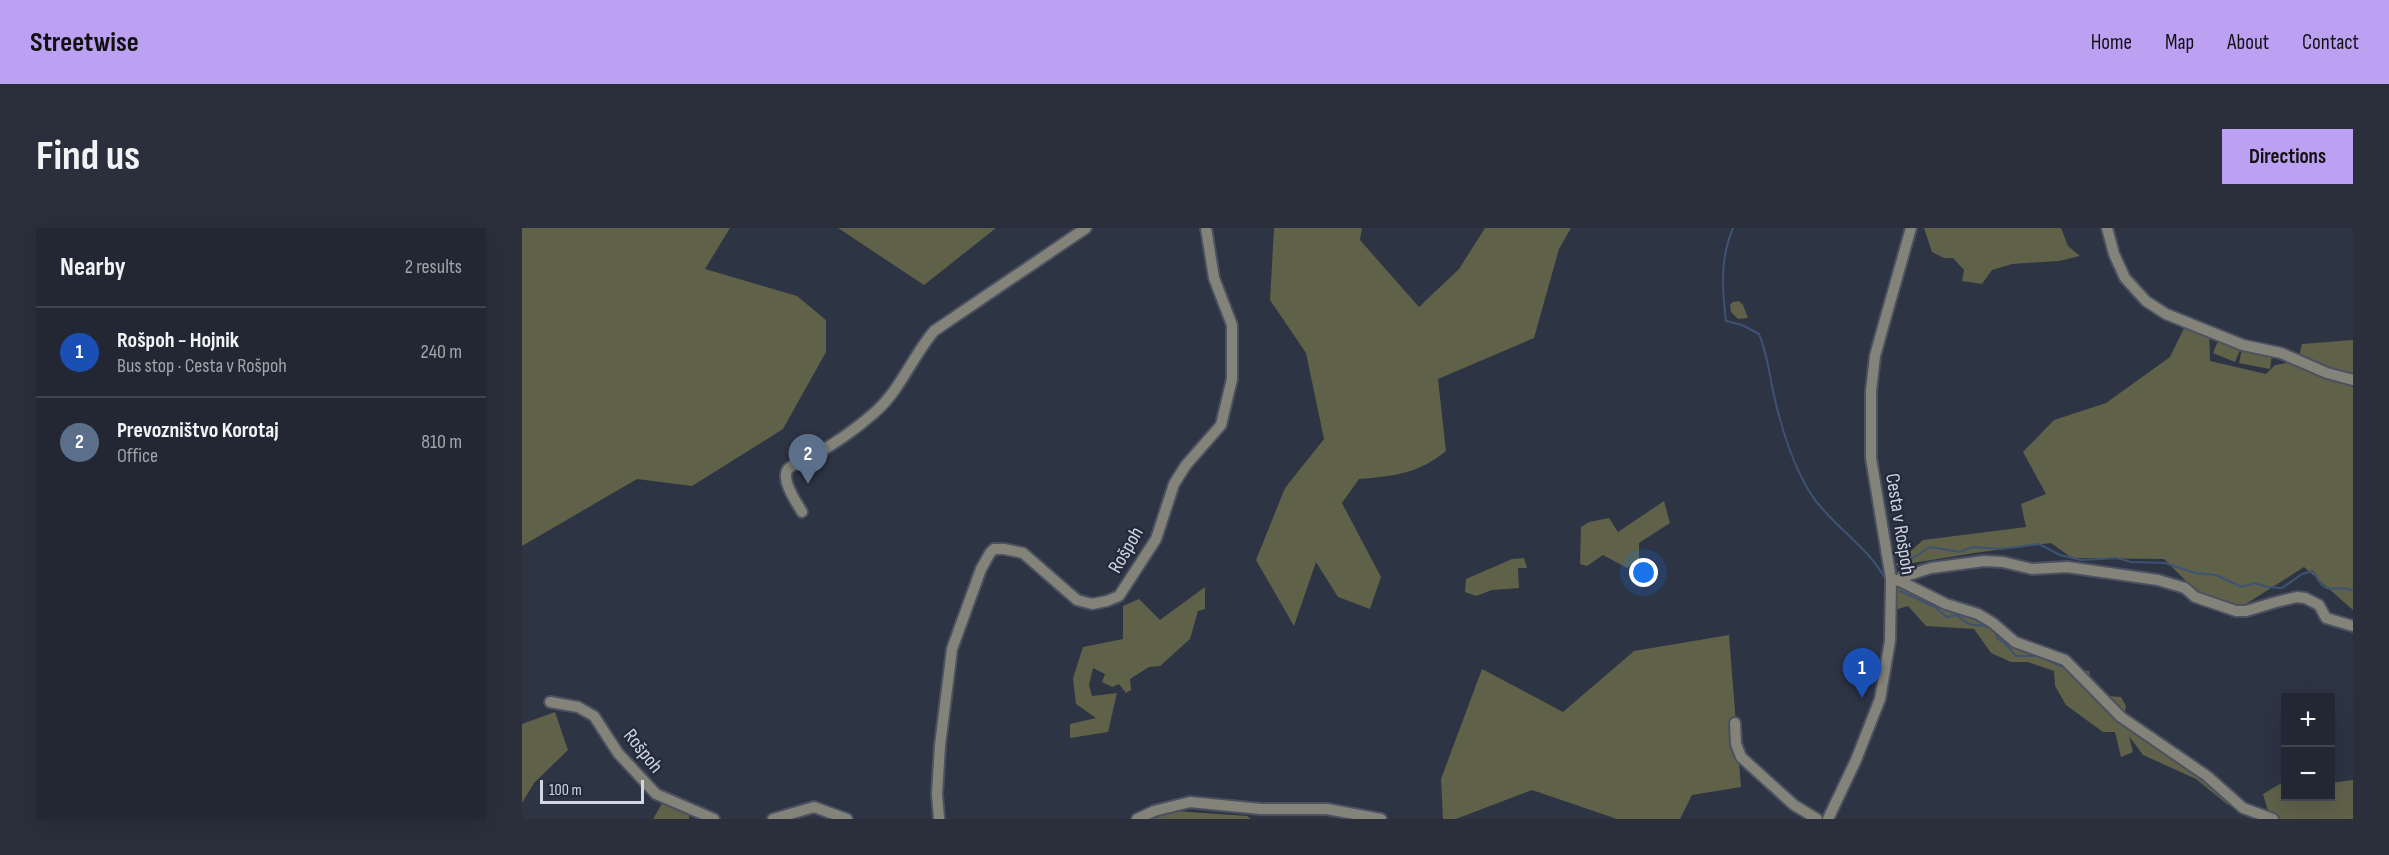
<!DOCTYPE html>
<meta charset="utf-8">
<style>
:root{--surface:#222733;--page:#2a2f3b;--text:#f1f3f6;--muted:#a2a5ac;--line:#3f444e;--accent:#bca0f2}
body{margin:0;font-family:"Sofia Sans Condensed",sans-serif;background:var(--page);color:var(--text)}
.controls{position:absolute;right:18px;bottom:18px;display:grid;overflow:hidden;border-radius:0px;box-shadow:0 6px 24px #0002}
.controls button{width:54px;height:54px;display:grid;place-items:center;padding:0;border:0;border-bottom:2px solid var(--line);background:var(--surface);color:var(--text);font:30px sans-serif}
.scale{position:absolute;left:18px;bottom:15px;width:104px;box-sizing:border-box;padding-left:6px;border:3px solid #d1d6e0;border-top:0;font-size:16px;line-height:21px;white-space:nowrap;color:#d1d6e0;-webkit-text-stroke:4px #232a3a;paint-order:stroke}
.you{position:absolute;left:1122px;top:345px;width:21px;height:21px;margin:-15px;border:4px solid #fff;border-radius:50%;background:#1a73e8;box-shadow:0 0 0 9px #1a73e833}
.badge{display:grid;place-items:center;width:39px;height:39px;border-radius:50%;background:var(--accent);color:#fff;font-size:20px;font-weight:700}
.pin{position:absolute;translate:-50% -50px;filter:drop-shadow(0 2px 3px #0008)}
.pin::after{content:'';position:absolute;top:32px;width:21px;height:18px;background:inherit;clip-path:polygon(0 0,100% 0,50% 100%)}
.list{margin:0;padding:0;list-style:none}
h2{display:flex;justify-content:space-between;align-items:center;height:78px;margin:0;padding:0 24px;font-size:26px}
h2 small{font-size:20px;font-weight:400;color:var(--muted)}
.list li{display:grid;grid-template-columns:39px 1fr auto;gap:18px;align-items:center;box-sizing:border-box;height:90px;padding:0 24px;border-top:2px solid var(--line)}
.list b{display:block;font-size:22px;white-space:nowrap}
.list p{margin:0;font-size:20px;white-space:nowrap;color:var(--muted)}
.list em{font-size:20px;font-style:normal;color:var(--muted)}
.map{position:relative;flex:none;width:1831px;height:591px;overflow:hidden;border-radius:0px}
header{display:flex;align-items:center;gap:36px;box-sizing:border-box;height:84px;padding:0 30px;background:var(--accent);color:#111}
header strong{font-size:28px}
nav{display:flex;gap:33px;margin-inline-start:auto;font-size:21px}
.intro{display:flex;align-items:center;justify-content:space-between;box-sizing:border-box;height:144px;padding:0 36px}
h1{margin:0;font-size:42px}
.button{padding:15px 27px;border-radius:0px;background:var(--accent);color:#111;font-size:21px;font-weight:700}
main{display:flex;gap:36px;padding:0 36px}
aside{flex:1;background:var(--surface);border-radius:0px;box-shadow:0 6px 24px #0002}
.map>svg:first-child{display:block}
.green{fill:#5f6149}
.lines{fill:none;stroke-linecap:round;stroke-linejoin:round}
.stream{stroke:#3e5373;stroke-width:2}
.minor-casing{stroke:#4b5160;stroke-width:14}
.minor{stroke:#84837a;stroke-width:10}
.labels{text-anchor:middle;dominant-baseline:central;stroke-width:4.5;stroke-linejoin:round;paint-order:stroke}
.street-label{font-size:20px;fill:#d1d6e0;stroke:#232a3a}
</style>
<header>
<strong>Streetwise</strong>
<nav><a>Home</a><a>Map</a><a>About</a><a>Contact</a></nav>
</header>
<div class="intro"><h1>Find us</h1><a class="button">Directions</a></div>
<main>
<aside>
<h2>Nearby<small>2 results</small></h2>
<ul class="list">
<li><span class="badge" style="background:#1a4fb4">1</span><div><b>Rošpoh - Hojnik</b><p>Bus stop · Cesta v Rošpoh</p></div><em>240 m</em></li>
<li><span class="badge" style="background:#5c6f8a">2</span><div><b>Prevozništvo Korotaj</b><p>Office</p></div><em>810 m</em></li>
</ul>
</aside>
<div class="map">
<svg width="1831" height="591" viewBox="0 0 1831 591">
<rect width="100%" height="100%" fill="#2d3444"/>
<!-- green -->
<g class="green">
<polygon points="0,0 208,0 183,41 275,68 304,92 304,124 261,201 170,258 115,251 0,318"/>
<polygon points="316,0 474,0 402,57"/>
<path d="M752 0H840L838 12 897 79 937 41 963 0H1049L1037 21 1012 110 916 151 924 223C896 246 872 248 837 251L820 275 859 349 848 381 816 369 794 334 772 398 734 332 763 260 802 211 784 125 748 72Z"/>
<polygon points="1402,0 1539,0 1546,18 1558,28 1537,33 1490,36 1470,42 1460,56 1440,53 1442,42 1431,30 1422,30 1410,24"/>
<polygon points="1217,73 1221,77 1226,90 1216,91 1209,84 1208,77 1211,74"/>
<polygon points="1666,92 1687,99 1688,133 1744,146 1753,137 1776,133 1780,116 1831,112 1831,382 1782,339 1719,379 1681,370 1642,331 1550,330 1529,315 1459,324 1372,338 1401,312 1504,299 1499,276 1524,266 1501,224 1532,192 1584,175 1648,129"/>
<polygon points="1696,113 1718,122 1713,134 1691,125"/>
<polygon points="1720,121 1750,126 1748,141 1717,135"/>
<polygon points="1142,273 1148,295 1117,315 1117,332 1105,340 1081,327 1065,338 1058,336 1059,299 1067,294 1087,290 1096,304"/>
<polygon points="1002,330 1005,340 996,340 997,360 970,362 954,368 943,364 944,351 990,331"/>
<polygon points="1373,356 1426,381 1465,395 1488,418 1517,425 1545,436 1550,442 1567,443 1573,467 1599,469 1604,478 1601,493 1706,570 1706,577 1674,551 1621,527 1607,508 1611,524 1599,529 1593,504 1581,504 1544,477 1533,458 1532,443 1506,434 1489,434 1469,425 1452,401 1404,398 1386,378 1373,382"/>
<polygon points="683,359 683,381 676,383 668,411 638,438 627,439 608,451 609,462 604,465 597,456 590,459 580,454 583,446 571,440 567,457 570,468 595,465 586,504 548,510 548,496 574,490 554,476 551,450 561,419 601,411 601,378 617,371 638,392"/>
<polygon points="1207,407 1219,559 1170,567 1158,591 1095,591 1010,562 934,591 921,591 919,551 960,441 1041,484 1112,423"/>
<polygon points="33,484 46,522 12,555 0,575 0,496"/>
<polygon points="1831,552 1831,591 1752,591 1745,580 1741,566 1763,553 1764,568 1808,568 1809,555"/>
<polygon points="142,572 167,583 167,591 131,591"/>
<polygon points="653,583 725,588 729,591 631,591"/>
</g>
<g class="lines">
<!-- stream -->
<g class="stream">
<path d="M1211 0C1198 30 1200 61 1204 93L1220 97 1237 106C1245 125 1247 143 1251 163 1258 195 1267 226 1282 254 1301 293 1344 314 1364 352"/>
<path d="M1377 339 1408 319 1438 324 1450 319 1479 321 1517 316 1538 327 1559 332 1595 330 1609 334 1643 335 1673 345 1694 347 1720 359 1733 355 1745 359 1760 360 1780 346 1791 343C1806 372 1807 355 1831 362"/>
<path d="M1378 363 1413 379 1425 389 1435 387C1439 390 1443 394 1447 396 1460 399 1471 395 1476 411L1482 414 1494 428H1516L1546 441"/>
<polyline points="1563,444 1575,456"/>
</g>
<!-- minor casing -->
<g class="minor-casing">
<g id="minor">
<polyline points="1585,0 1592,26 1603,50 1624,73 1644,86 1721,117 1759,125 1805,145 1831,152"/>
<path d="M280 284C275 275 258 252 266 241 270 236 281 234 287 230 309 218 333 202 352 185 378 163 390 129 412 103L564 0"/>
<polyline points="1369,351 1378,353 1380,349 1409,340 1462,333 1481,334 1510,341 1545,339 1636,352 1663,360 1673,369 1714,383 1724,383 1754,374 1775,369 1783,370 1797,377 1804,390 1831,398"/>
<polyline points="1378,353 1424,376 1456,386 1471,395 1493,414 1543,432 1599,489 1685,548 1721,580 1751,591"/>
<polyline points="28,474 56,479 72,488 96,525 134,566 192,591"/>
<polyline points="1213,495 1214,516 1219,529 1272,577 1295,591"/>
<polyline points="251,591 292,579 325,591"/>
<polyline points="417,591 415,566 418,517 430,421 459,341 468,325 472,321 482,321 501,325 555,372 570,376 585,373 597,368 634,311 652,256 664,237 699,197 710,151 710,97 692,50 684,0"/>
<polyline points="615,591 632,583 668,574 739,581 805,581 859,591"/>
<polyline points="1306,591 1334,532 1358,471 1368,413 1369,351 1349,230 1349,163 1353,128 1361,99 1389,0"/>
</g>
</g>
<!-- minor -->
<use href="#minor" class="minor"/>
</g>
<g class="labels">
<!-- street labels -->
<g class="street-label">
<text transform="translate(1378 296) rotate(81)">Cesta v Rošpoh</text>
<text transform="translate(604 322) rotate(-60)">Rošpoh</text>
<text transform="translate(121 523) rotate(51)">Rošpoh</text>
</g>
</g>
</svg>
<div class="controls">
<button>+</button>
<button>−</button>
</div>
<div class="scale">100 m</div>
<div class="you"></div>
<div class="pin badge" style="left:1340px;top:470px;background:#1a4fb4">1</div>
<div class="pin badge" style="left:286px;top:256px;background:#5c6f8a">2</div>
</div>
</main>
